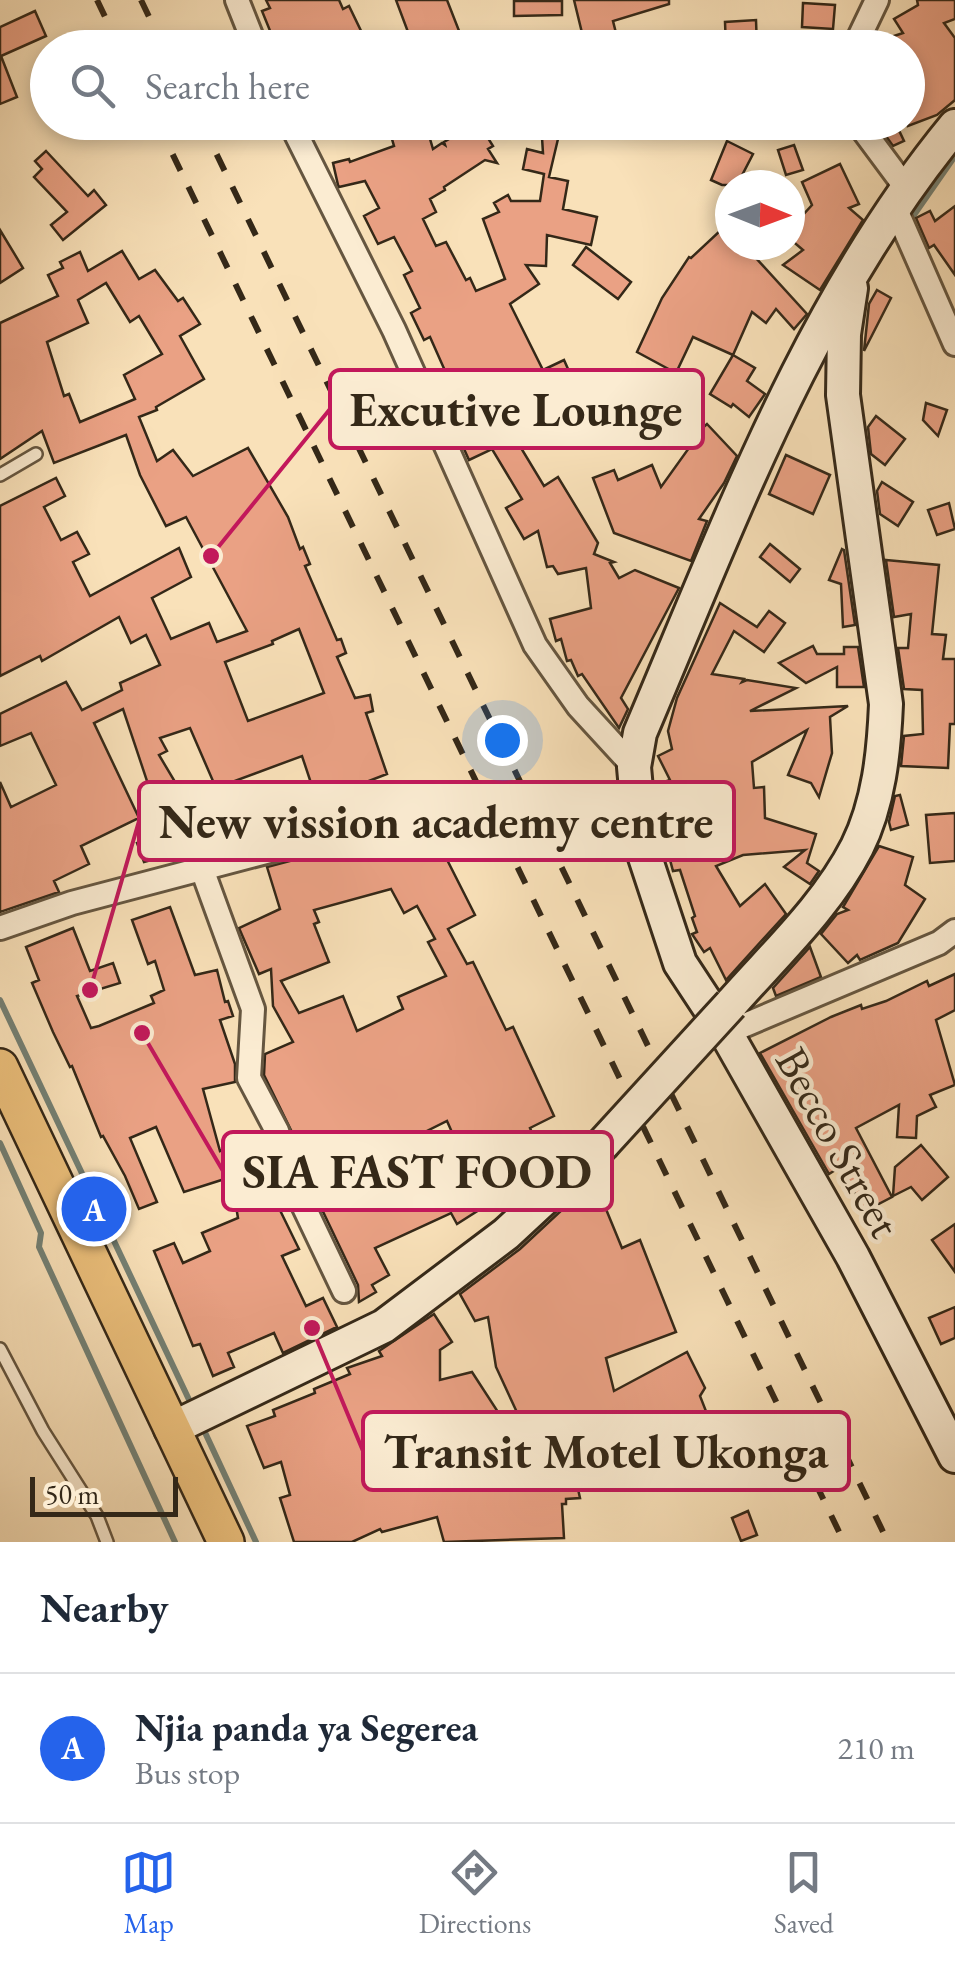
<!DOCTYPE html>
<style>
:root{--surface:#fff;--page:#f2f2f3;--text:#1f2937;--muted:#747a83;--line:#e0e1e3;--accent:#2563eb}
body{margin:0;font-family:"EB Garamond",serif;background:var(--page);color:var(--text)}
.compass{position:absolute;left:715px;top:170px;width:90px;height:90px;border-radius:50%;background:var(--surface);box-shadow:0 5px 15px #0003;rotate:91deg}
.scale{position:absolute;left:30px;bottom:25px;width:148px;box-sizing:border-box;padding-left:10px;border:5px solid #342818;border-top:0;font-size:28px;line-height:35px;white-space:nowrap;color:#342818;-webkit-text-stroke:8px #fbecd2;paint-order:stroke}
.you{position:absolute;left:502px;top:740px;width:35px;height:35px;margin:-25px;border:8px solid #fff;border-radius:50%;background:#1a73e8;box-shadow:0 0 0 15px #1a73e833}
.badge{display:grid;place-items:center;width:65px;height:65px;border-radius:50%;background:var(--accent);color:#fff;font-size:32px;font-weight:700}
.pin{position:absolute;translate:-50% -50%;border:5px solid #fff;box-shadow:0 2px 10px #0006}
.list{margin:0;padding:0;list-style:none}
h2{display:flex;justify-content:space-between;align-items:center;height:130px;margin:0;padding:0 40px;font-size:42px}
h2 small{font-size:32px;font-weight:400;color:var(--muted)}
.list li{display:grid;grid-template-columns:65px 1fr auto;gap:30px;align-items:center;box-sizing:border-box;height:150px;padding:0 40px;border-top:2px solid var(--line)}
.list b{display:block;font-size:38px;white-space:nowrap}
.list p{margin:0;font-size:32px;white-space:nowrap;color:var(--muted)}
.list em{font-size:32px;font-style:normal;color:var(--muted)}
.icon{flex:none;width:55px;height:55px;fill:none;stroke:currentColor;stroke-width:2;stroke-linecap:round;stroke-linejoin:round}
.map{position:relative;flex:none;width:955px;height:1542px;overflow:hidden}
.search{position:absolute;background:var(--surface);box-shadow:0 5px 15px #0003;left:30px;right:30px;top:30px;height:110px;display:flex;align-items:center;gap:25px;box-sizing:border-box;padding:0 35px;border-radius:55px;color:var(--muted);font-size:38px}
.sheet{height:280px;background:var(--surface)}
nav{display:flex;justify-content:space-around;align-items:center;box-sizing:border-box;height:140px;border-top:2px solid var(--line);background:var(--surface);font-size:28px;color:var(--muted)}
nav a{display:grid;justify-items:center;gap:5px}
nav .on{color:var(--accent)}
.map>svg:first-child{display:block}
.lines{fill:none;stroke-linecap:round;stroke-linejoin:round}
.stream{stroke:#748175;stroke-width:6}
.building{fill:#eaa184;stroke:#342818;stroke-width:2.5;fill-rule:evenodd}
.lane-casing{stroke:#655640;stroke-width:16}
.street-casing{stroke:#655640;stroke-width:28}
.secondary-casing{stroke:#342818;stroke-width:38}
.primary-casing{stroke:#342818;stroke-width:40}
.lane{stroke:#fbecd2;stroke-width:11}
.street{stroke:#fbecd2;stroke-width:22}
.secondary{stroke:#fbecd2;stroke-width:32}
.primary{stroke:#ecc07c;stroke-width:35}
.rail{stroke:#342818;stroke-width:6;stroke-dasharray:18 18;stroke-linecap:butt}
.secondary-bridge-casing{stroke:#342818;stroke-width:38;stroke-linecap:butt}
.secondary-bridge{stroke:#fbecd2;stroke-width:32}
.labels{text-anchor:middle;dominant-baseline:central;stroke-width:9;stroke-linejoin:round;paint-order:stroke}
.street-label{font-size:45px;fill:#342818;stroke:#fbecd2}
.leader{fill:none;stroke:#c2185b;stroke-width:4}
.callout-dot{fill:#c2185b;stroke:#fbecd2;stroke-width:4}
.callout{fill:#fbecd2;stroke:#c2185b;stroke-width:4}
.callout-label{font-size:48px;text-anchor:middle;font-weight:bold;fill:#342818}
</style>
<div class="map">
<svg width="955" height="1542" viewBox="0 0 955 1542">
<rect width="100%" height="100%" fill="#f9e1b9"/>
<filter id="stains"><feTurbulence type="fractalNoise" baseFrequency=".002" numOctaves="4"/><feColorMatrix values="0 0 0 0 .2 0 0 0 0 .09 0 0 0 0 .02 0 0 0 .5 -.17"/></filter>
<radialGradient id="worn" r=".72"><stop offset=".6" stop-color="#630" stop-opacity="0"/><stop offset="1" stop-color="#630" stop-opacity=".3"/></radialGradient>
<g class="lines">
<!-- stream -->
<g class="stream">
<polyline points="907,225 955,156"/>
<polyline points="0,1000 192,1406"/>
<polyline points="0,1143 41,1233 39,1247 175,1542"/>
<polyline points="202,1426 256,1542"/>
</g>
</g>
<!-- building -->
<g class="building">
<polygon points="266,0 339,0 343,9 349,6 363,35 359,37 367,48 277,48 262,11 270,8"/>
<polygon points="396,0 447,0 463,41 446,48 414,48"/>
<polygon points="574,0 669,0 669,4 613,21 616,33 584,41"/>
<polygon points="917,0 955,0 955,19 944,23 955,38 955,100 937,115 908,126 908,48 871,48 873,43 903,33 894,19 918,5"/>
<polygon points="514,1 562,1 562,15 514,16"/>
<polygon points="803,3 835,5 833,29 802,27"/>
<polygon points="35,11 46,36 1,56 17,97 0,104 0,27"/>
<polygon points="756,20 757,48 726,48 725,22"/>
<polygon points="387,122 425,122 433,149 442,143 445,145 444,142 478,122 493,146 488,149 497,163 485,160 444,187 445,190 430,199 436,212 423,219 436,246 446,242 466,280 470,278 476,291 505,279 483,219 499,212 494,203 508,195 511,201 540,201 544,174 523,169 527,149 543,153 541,122 562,122 549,177 568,181 563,209 597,217 591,245 547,235 546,266 526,265 539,284 510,304 543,370 564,360 576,387 554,398 573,425 559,434 550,421 515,438 544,486 558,477 598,543 594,554 614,562 610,563 619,578 635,570 679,588 621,698 628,709 619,728 582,674 578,676 571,660 567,661 561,639 556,641 550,619 591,608 586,568 558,574 553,566 547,567 538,531 524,539 506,508 522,499 492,449 469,460 460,440 465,437 451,403 458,400 430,337 424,340 411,313 420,308 404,275 412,271 394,237 378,244 364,216 379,208 365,181 339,187 338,185 333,163 349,159 350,162 394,146"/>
<polygon points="876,122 895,122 904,141 893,146"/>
<polygon points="727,141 753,154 737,185 722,185 711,180"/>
<polygon points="794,145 803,170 786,175 778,150"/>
<polygon points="46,151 88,196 94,190 106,205 63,240 51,225 67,212 34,177 42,169 35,161"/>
<polygon points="840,164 859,204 849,208 863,220 820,290 783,265 803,250 790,239 790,229 812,205 802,182"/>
<polygon points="955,206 955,275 934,245 929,248 916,218 930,211 935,221"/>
<polygon points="722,229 730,238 730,245 744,245 807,314 794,329 776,309 766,323 752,312 733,355 693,337 676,373 637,352 662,298 689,257 691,258"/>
<polygon points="0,230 23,268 0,283"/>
<polygon points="586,247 631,282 618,299 573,265"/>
<path d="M122 251 139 279 155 270 178 301 183 298 200 324 180 336 204 379 156 407 157 410 139 417 157 461 173 450 193 476 248 448 288 517 300 549 303 547 310 564 305 566 337 640 341 639 346 653 337 657 355 698 370 695 373 711 366 713 387 774 348 789 356 813 255 839 251 823 318 804 302 756 216 788 190 728 160 738 167 751 159 755 181 792 187 790 202 818 178 826 185 851 144 862 137 843 164 832 123 709 94 723 139 818 81 846 89 864 54 881 59 892 0 912V782L11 807 56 785 31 733 0 746V714L66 682 82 710 122 690 120 683 160 665 146 635 131 643 119 617 42 661 40 656 0 676V506L56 478 65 496 44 507 61 540 77 532 89 554 73 562 90 596 179 548 191 577 152 598 171 639 209 623 217 642 247 631 186 517 166 526 140 475 126 435 54 463 42 431 0 459V323L58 296 48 275 63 268 60 262 80 252 88 271ZM106 283 130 322 139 316 162 354 124 375 135 399 80 422 69 394 64 396 47 342 88 323 78 300ZM299 629 324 693 248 721 225 662 273 644 272 641Z"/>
<polygon points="877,290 891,298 864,351 869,304"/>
<polygon points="733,355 755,368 747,381 765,394 749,417 733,404 731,407 710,394"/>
<polygon points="926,403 947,410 938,436 923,420"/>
<polygon points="876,416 905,439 885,465 871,454 868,427"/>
<polygon points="707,424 737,456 724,483 699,519 707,521 691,561 614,533 593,478 614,470 618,480 652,465 661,487 694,441 691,438"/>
<polygon points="786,455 830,475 813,514 769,494"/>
<polygon points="882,482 913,502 898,526 880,514 877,491"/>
<polygon points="949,503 955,529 937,535 928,510"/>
<polygon points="770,544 800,569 790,582 760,557"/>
<polygon points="842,549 844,550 855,625 843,627 841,584 829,580"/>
<polygon points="886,560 939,565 932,634 946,635 943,659 955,659 955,724 950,724 948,768 901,766 904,736 923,734 922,690 904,689 898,648 908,648 911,614 894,617"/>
<polygon points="720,603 757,627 769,611 785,623 764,652 734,631 712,674 744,679 742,682 747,680 796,688 750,711 848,706 830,717 832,753 819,797 811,783 788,775 807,730 752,762 754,788 764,787 765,818 816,834 807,863 819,871 810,884 784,867 805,850 743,855 716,866 740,906 765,884 786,914 726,980 710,948 704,952 692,934 697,932 692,918 695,916 680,870 673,871 662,830 660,830 657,796 665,795 661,783 670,780 658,756 672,749 668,731 677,698"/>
<polygon points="813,646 817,654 844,654 844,647 858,647 864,687 837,687 837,667 806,683 779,663"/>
<polygon points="900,795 908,825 891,830 889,822 895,796"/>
<polygon points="955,813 955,861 930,863 926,815"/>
<path d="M433 832 475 915 448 929 467 964 473 962 506 1030 513 1027 554 1116 530 1128 536 1142 505 1156 514 1176 475 1197 482 1208 457 1224 451 1213 375 1248 389 1275 372 1285 376 1292 359 1302 358 1285 317 1199 307 1170 310 1169 264 1075 265 1054 293 1042 273 1006 271 969 259 974 239 928 280 909 267 867 373 839 378 858ZM391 889 404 913 417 906 435 939 428 942 446 976 398 997 403 1009 357 1031 343 996 299 1013 281 981 329 962 314 924 319 922 314 910ZM447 1121 459 1148 412 1180 393 1148Z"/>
<polygon points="879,846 913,857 905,885 925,899 898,943 860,960 857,955 848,963 821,934 837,914 848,910 843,907"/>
<polygon points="170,907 195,975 217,970 225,1002 228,1001 233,1016 220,1020 235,1064 235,1082 203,1089 220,1151 255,1138 265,1163 247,1170 254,1208 275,1200 299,1249 282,1256 306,1306 323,1298 337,1327 283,1353 274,1333 228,1353 234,1367 213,1376 200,1344 193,1346 154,1251 174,1243 183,1263 210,1251 202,1233 238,1218 231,1177 184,1192 156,1127 130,1138 157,1202 139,1209 125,1176 103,1136 101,1137 72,1066 70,1067 53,1032 32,983 39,980 26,947 73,928 90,971 113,963 120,983 77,996 91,1028 99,1026 154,1003 151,996 164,990 155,961 148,964 132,920"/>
<polygon points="810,947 821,977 776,996 773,988"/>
<polygon points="955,974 955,1010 936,1020 955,1085 930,1095 936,1107 917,1116 916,1138 897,1137 899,1105 856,1128 892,1197 865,1211 840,1167 829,1174 760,1053 831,1017 861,1005 862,1009 886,1001 927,981 929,986"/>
<polygon points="921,1145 948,1177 922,1200 911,1187 893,1196 895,1167"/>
<path d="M594 1180 622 1248 640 1240 676 1332 606 1358 614 1391 687 1352 705 1388 700 1396 718 1442 731 1441 733 1467 705 1470 702 1437 578 1489 580 1498 566 1499V1504H562L564 1538 444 1542 437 1517 382 1532 380 1529 352 1542H294L280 1498 290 1495 281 1462 264 1468 247 1426 275 1416 273 1410 315 1393 314 1389 350 1374 347 1368 382 1356 379 1351 434 1314 452 1342 440 1350V1380L472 1372 511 1432V1427L521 1421 496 1367 488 1317 475 1321 460 1294 520 1249ZM511 1432 512 1473 470 1474 464 1443Z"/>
<polygon points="955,1224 955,1272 932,1240"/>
<polygon points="955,1307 955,1338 941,1344 929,1318"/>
<polygon points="748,1511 757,1535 741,1541 732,1518"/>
</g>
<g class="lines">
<!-- lane casing -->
<g class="lane-casing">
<g id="lane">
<polyline points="0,475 36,454"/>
<polyline points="0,1349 43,1431 97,1516 107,1542"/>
</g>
</g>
<!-- street casing -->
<g class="street-casing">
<g id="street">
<polyline points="237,0 256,48"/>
<polyline points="854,48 877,0"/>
<polyline points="290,122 394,330 535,645 578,706 634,767"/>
<polyline points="857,122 906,188"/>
<polyline points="894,205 955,344"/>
<polyline points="202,869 253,1009 249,1078 277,1131 303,1205 344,1291"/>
<polyline points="0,928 72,903 403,816"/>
<polyline points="726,1033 939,943 955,931"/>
</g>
</g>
<!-- secondary casing -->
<g class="secondary-casing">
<g id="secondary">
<path d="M955 126C809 303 729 524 640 733L634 767 641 845 680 963 726 1033 853 1257 955 1456"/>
<path d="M731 1004C774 955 827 906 857 847 879 803 884 752 886 704L843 395 844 334 851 288"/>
<polyline points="171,1429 384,1326 506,1234 602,1145"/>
</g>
</g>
<!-- primary casing -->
<g class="primary-casing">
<polyline id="primary" points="0,1067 226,1542"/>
</g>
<!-- lane -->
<use href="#lane" class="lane"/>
<!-- street -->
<use href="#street" class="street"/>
<!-- secondary -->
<use href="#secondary" class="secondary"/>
<!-- primary -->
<use href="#primary" class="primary"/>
<!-- rail -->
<g class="rail">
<polyline points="97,0 120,48"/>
<polyline points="141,0 164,48"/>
<polyline points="157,122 844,1542"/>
<polyline points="201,122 888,1542"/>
</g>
<!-- secondary-bridge casing -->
<g class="secondary-bridge-casing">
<polyline id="secondary-bridge" points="602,1145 731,1004"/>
</g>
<!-- secondary-bridge -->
<use href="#secondary-bridge" class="secondary-bridge"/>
</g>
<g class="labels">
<!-- street labels -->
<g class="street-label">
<text transform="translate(839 1142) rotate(61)">Becco Street</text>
</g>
</g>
<!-- callouts -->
<path class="leader" d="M211 556L330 409M90 990L139 821M142 1033L223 1171M312 1328L363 1451"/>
<g class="callout-dot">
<circle cx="211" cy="556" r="10"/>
<circle cx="90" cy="990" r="10"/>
<circle cx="142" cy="1033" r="10"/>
<circle cx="312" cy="1328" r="10"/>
</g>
<g class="callout">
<rect x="330" y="370" width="373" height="78" rx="10"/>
<rect x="139" y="782" width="595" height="78" rx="10"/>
<rect x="223" y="1132" width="389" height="78" rx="10"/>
<rect x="363" y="1412" width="486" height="78" rx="10"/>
</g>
<g class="callout-label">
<text x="516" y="426">Excutive Lounge</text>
<text x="436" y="838">New vission academy centre</text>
<text x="417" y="1188">SIA FAST FOOD</text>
<text x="606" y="1468">Transit Motel Ukonga</text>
</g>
<rect width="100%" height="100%" filter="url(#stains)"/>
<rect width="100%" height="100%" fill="url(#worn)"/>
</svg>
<svg class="compass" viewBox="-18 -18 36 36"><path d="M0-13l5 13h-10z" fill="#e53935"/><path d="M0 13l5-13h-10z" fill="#747a83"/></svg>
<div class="scale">50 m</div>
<div class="you"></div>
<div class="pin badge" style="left:94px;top:1209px">A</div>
<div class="search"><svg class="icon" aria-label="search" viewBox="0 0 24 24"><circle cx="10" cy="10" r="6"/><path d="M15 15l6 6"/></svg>Search here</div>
</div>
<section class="sheet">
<h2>Nearby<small></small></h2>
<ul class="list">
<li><span class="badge">A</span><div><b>Njia panda ya Segerea</b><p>Bus stop</p></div><em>210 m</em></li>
</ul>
</section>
<nav>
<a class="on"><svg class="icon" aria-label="map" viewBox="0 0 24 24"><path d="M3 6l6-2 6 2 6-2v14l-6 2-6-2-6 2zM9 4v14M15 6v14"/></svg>Map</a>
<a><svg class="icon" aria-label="directions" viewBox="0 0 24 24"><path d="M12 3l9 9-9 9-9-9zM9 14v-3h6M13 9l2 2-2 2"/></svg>Directions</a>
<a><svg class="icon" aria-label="saved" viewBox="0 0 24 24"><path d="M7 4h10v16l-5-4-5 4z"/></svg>Saved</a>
</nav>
